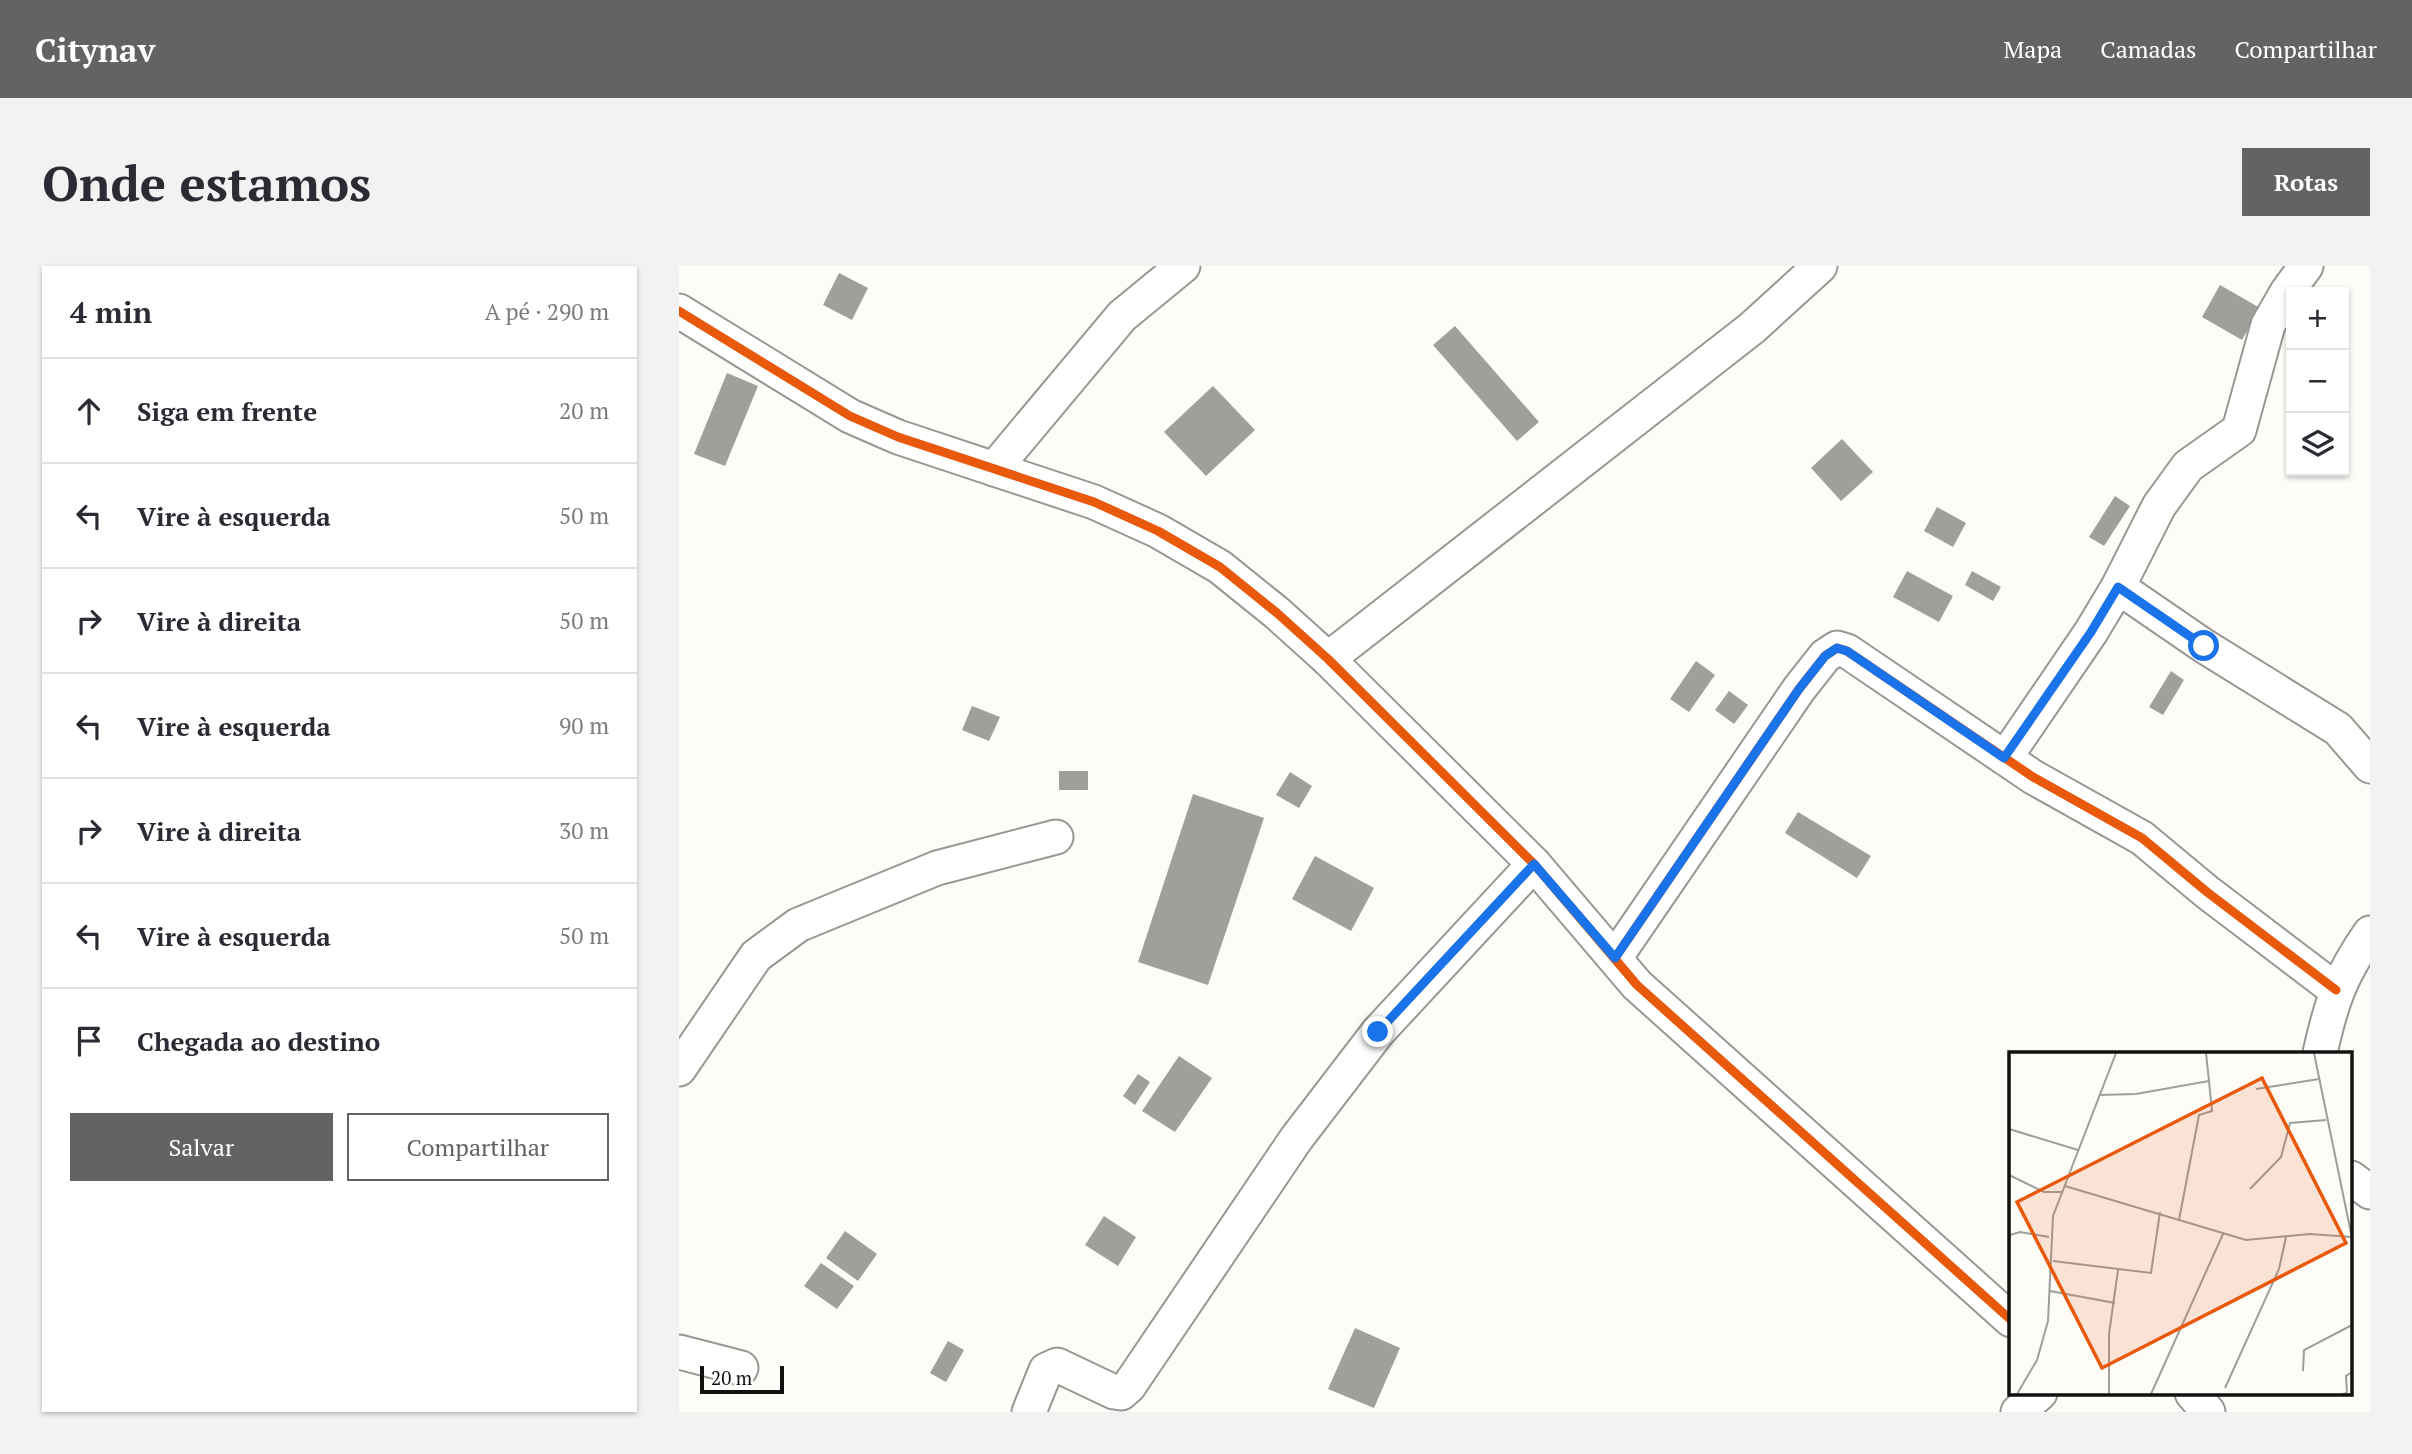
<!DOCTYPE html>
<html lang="pt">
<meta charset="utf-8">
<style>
:root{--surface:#fff;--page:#f2f2f3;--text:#2b2b33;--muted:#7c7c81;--line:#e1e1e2;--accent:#646362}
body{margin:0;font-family:"PT Serif",serif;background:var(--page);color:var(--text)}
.controls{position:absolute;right:21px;top:21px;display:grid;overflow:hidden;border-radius:0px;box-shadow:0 2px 5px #0004}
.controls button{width:63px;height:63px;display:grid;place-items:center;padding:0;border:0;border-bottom:2px solid var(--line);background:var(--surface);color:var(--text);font:35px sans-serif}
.scale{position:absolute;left:21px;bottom:18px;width:84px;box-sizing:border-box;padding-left:7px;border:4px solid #111;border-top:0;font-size:19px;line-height:24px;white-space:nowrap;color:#111;-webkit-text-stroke:5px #fff;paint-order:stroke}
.stop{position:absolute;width:21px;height:21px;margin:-16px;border:5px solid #1a73e8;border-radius:50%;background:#fff}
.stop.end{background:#1a73e8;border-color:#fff;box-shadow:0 2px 7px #0008}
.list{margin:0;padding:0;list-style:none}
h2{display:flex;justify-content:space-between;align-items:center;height:91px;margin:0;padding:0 28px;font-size:30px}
h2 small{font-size:23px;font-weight:400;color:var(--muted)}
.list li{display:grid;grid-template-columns:46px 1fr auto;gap:21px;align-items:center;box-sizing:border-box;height:105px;padding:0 28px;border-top:2px solid var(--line)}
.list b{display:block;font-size:26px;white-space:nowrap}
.list em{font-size:23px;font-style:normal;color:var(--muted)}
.actions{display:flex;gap:14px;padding:21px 28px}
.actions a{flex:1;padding:16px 0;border:2px solid var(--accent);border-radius:0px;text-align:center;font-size:24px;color:var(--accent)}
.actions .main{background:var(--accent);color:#fff}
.icon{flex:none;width:38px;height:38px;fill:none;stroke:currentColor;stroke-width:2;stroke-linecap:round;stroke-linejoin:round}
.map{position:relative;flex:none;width:1691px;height:1146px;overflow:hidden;border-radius:0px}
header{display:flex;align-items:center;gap:42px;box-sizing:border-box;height:98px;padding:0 35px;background:var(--accent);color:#fff}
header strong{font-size:33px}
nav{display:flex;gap:38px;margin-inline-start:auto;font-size:24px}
.intro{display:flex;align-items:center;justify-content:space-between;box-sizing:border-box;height:168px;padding:0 42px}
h1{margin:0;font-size:49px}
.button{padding:18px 32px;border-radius:0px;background:var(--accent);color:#fff;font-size:24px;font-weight:700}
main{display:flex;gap:42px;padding:0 42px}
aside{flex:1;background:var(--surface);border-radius:0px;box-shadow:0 2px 5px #0004}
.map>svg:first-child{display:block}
.building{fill:#a19f9c}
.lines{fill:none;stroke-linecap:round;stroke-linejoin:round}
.minor-casing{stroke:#979795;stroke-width:37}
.minor{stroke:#fffffe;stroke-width:33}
.cycleway-casing{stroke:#fff;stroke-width:13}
.cycleway{stroke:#e8590c;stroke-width:9}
.route{stroke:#1a73e8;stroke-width:9}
.inset-road{fill:none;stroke:#9f9e9b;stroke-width:2}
.view{fill:#e8590c;fill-opacity:0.15;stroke:#e8590c;stroke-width:3.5}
.inset-edge{fill:none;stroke:#111;stroke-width:3.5}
</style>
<header>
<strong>Citynav</strong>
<nav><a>Mapa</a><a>Camadas</a><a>Compartilhar</a></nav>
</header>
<div class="intro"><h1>Onde estamos</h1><a class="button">Rotas</a></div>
<main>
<aside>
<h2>4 min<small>A pé · 290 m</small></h2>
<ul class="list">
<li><svg class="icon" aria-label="ahead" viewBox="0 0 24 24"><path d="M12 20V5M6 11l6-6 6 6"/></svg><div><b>Siga em frente</b></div><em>20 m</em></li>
<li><svg class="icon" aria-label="left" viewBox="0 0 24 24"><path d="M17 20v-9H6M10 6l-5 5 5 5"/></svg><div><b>Vire à esquerda</b></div><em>50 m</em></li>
<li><svg class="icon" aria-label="right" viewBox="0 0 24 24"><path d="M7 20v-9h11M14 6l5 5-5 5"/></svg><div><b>Vire à direita</b></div><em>50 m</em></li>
<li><svg class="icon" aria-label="left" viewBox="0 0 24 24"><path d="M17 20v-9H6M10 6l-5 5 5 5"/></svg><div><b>Vire à esquerda</b></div><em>90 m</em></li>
<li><svg class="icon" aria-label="right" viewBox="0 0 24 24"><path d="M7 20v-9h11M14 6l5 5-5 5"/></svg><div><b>Vire à direita</b></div><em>30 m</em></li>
<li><svg class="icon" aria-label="left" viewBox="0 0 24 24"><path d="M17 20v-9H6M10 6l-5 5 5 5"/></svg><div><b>Vire à esquerda</b></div><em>50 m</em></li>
<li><svg class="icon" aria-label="arrive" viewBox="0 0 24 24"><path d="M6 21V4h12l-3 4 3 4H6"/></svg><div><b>Chegada ao destino</b></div></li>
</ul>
<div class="actions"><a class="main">Salvar</a><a>Compartilhar</a></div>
</aside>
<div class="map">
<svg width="1691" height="1146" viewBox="0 0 1691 1146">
<rect width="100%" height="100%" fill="#fdfcf7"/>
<!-- building -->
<g class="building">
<polygon points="160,7 189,22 173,54 144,39"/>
<polygon points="1541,19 1581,42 1563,74 1523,51"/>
<polygon points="776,60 860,156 838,175 754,79"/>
<polygon points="48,107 79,120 46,200 15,188"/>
<polygon points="534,120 576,164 527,210 485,166"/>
<polygon points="1163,173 1194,206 1162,235 1132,202"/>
<polygon points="1436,230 1451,240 1425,280 1410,271"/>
<polygon points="1258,241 1287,257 1274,281 1245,265"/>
<polygon points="1228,305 1274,330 1260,356 1214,331"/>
<polygon points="1293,305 1322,321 1314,335 1286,319"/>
<polygon points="1017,395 1036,409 1010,446 991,433"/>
<polygon points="1492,405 1505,414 1484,449 1470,441"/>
<polygon points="1050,425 1069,439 1055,458 1036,444"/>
<polygon points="293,440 321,451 310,475 283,464"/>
<rect x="380" y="505" width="29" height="19"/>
<polygon points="611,506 633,520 620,542 597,529"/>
<polygon points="514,528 585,552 529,719 459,696"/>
<polygon points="1119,546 1192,590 1178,612 1106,567"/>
<polygon points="636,590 695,622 672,665 613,633"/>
<polygon points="500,790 533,812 496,866 463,845"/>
<polygon points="459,808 471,816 456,839 444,830"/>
<polygon points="425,950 457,971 439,1000 406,979"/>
<polygon points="166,965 198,988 179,1015 147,992"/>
<polygon points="142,997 175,1020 158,1043 125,1020"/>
<polygon points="676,1062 721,1082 695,1142 649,1123"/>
<polygon points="269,1075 285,1084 267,1116 251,1107"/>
</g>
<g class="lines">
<!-- minor casing -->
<g class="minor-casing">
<g id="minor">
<polyline points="0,45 171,150 219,171 415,236 479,265 541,301 598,347 649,393 855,598 958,719 1332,1054"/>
<polyline points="315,203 443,50 504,0"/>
<polyline points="1439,321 1525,380 1659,463 1691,500"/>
<polyline points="649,393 1073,62 1141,0"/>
<polyline points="1326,492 1412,366 1439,321 1480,240 1509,200 1560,164 1589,59 1608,26 1627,0"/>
<polyline points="936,692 1120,423 1146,390 1158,382 1168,385 1354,511 1463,572 1528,626 1657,724"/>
<path d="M1641 787C1652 737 1661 710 1691 667"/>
<polyline points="0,803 77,690 119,659 258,602 377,571"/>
<polyline points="1672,912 1691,926"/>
<polyline points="0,1086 62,1102"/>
<polyline points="1513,1127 1529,1146"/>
<polyline points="350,1146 367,1104 378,1099 435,1126 442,1127 450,1120 617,873 699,766 855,598"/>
<polyline points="1339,1146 1361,1127"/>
</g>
</g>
<!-- minor -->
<use href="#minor" class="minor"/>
<!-- cycleway casing -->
<g class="cycleway-casing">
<g id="cycleway">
<polyline points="0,45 171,150 219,171 415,236 479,265 541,301 598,347 649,393 855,598 958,719 1332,1054"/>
<polyline points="936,692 1120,423 1146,390 1158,382 1168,385 1354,511 1463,572 1528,626 1657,724"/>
</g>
</g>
<!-- cycleway -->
<use href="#cycleway" class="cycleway"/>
</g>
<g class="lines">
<!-- route -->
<polyline class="route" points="699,766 855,598 936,692 1120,423 1146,390 1158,382 1168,385 1325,492 1412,366 1439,321 1525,380"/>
</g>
<!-- overview -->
<g transform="translate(1330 786)">
<rect width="343" height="343" fill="#fdfcf7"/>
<path class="inset-road" d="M305 1 343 186M247 37 310 27M90 43 127 42 200 29 197 1M0 77 69 98M0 123 35 140H53M56 134 237 188 301 182 343 185M241 137 272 105 281 71 317 68M170 168 190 63 203 59 200 29M0 188 1 183 11 180 40 185M44 209 142 221 151 160M41 239 106 251M294 319 295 298 343 273M216 336 270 217 277 185M8 342 28 308 39 269 44 164 107 1M100 342V282L109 218M142 342 214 182M334 342 338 341 337 324 343 320"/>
<path class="view" d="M253 26 337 191 93 316 8 150Z"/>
<rect width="343" height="343" class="inset-edge"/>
</g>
</svg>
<div class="controls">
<button>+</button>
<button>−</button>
<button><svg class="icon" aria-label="layers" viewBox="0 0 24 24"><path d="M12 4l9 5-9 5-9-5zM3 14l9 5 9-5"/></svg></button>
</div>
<div class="scale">20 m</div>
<div class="stop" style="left:1525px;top:380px"></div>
<div class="stop end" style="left:699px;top:766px"></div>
</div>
</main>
